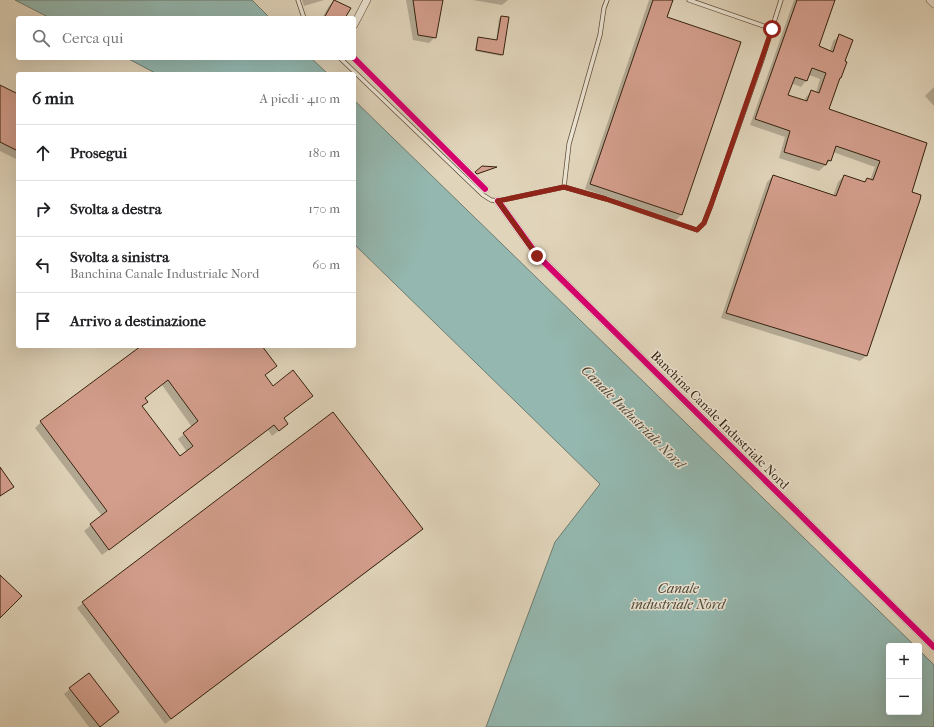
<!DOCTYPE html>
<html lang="it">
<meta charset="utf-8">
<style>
:root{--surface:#fff;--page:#f2f2f2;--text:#202124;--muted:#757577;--line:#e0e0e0}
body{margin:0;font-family:"IM FELL French Canon",serif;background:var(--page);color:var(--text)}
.controls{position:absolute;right:12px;bottom:12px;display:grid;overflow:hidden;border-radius:4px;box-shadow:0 4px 16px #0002}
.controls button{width:36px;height:36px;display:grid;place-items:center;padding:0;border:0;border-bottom:1px solid var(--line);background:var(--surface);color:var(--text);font:20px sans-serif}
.stop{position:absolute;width:12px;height:12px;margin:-9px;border:3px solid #8f2418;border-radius:50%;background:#fff}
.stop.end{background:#8f2418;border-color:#fff;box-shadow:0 1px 4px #0008}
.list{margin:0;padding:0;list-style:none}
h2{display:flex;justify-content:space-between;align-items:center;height:52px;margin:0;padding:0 16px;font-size:17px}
h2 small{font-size:13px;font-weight:400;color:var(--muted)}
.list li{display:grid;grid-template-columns:26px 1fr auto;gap:12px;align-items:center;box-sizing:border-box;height:56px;padding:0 16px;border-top:1px solid var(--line)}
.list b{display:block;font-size:15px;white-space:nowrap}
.list p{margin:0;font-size:13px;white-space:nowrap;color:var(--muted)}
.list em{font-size:13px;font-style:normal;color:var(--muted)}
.icon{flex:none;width:22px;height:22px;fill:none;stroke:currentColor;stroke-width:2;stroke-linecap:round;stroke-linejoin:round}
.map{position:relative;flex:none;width:934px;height:727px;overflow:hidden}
.search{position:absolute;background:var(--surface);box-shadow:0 4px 16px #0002;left:16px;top:16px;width:340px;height:44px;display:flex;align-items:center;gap:10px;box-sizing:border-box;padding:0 14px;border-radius:4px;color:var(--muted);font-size:15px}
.panel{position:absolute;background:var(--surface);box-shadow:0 4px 16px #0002;left:16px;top:72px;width:340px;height:276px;border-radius:4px}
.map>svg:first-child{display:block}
.water{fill:#94b8b0;stroke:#6e7c70}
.shadow{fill:#0003;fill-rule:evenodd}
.building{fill:#d39e8c;stroke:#36220f;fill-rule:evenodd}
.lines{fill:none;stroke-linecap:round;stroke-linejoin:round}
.service-casing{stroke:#604e3a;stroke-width:5}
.minor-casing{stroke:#604e3a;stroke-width:8}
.service{stroke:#ebe3d2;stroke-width:3.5}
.minor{stroke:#ebe3d2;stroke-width:7}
.cycleway-casing{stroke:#ebe3d2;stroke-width:8}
.cycleway{stroke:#d6006c;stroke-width:6}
.route{stroke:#8f2418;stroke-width:5}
.labels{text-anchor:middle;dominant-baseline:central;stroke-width:3;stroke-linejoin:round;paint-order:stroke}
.street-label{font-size:13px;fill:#36220f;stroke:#ebe3d2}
.water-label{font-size:14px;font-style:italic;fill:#4e4837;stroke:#ebe3d2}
</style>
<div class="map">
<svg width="934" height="727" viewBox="0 0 934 727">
<rect width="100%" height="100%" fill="#e0d4ba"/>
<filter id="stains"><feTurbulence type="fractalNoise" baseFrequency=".005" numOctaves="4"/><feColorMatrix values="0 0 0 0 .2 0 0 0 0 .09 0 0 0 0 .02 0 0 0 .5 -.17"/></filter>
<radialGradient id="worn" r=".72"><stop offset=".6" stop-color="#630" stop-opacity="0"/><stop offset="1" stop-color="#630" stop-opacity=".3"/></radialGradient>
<!-- water -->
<g class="water">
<polygon points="15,0 252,0 270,18 50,18"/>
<polygon points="127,58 311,58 328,74 157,74"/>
<polygon points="354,100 915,646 889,646 889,712 919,712 919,650 934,665 934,727 486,727 555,542 600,484 354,244"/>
</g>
<!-- shadow -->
<g class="shadow">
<polygon points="302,0 324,0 304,6"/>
<polygon points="334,0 344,18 322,18 329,6"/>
<polygon points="406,0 442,0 435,37 429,43 413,40"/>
<polygon points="473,0 508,0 502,5"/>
<polygon points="649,0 672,0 665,18 681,215 676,220 585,189"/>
<path d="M794 0H834L818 47 830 51 833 41 839 36 828 109 926 143 911 192 866 356 860 361 721 318 767 182 773 176 833 196 838 182 844 176 864 182 867 179 870 180 875 167 833 152 830 161 819 171 779 158 785 137 750 125ZM809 75 820 79 816 93 812 91 806 97 804 101 787 96 791 83 801 87 806 81Z"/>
<polygon points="501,17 502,54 501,56 475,51 477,39 479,38 496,41 499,19"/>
<polygon points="0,86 18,95 18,160 0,151"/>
<polygon points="934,87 934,106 925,96"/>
<polygon points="482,167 494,168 475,175 475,174"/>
<path d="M142 346H260L264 376 273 387 311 396 283 419 281 429 272 436 268 430 102 555 84 531 102 516 35 428 41 422ZM162 385 192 427 178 439 187 452 180 458 142 407 147 402 144 398Z"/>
<polygon points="0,471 12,487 0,497"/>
<polygon points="421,529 416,535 165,724 77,608 83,603"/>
<polygon points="70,689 118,712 100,727 89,727 64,694"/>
</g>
<!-- building -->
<g class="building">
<polygon points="334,0 351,8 345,18 324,18"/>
<polygon points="413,0 443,0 436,38 418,35"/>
<polygon points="653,0 673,0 667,17 741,42 682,215 590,184"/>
<path d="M797 0H835L819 46 833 52 839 34 853 40 845 61 847 62 841 78H840L829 109 927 143 912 192 921 195 920 200 867 356 726 313 773 175 836 196 844 175 865 182 867 178 873 180 880 161 836 146 831 161 828 160 826 165 784 152 790 131 755 119ZM812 68 826 73 819 93 811 90 807 101 788 95 795 77 807 81Z"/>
<polygon points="501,16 509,17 503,55 476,50 478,37 497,40"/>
<polygon points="0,85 18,94 18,151 0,142"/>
<polygon points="482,166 497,167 477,174 475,172"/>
<path d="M141 346H262L277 366 265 375 273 386 293 370 313 396 284 418 288 424 279 431 274 425 109 550 90 524 107 511 40 421ZM168 380 198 421 183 433 193 446 180 456 142 406 148 402 145 398Z"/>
<polygon points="333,412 423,529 171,719 82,602"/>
<polygon points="0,467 14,487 0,496"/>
<polygon points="0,575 22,596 0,618"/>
<polygon points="89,673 119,712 100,727 69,688"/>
</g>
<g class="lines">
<!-- service casing -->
<g class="service-casing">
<g id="service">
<polyline points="298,0 304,18"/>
<polyline points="607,0 604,8 600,35 569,144 564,187 606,199 697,230 704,223 711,205 762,60 781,0"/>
<polyline points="689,0 772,29"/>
<polyline points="340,58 483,195 491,200 498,201 564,187"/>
</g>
</g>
<!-- minor casing -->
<g class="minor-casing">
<g id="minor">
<polyline points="930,0 934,4"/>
<polyline points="354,25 367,0"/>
<polyline points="354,58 485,189"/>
<polyline points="498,201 537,255 934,647"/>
</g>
</g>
<!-- service -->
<use href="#service" class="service"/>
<!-- minor -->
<use href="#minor" class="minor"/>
<!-- cycleway casing -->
<g class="cycleway-casing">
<g id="cycleway">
<polyline points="354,58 485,189"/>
<polyline points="498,201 537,255 934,647"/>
</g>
</g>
<!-- cycleway -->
<use href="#cycleway" class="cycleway"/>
</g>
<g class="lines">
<!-- route -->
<polyline class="route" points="537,256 498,201 564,187 606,199 697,230 704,223 711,205 772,29"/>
</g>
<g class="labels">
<!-- street labels -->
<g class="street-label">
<text transform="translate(720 420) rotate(45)">Banchina Canale Industriale Nord</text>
</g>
<!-- water labels -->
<g class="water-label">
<text transform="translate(633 417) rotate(45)">Canale Industriale Nord</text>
<text x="678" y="588">Canale<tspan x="678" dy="16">industriale Nord</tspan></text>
</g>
</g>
<rect width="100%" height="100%" filter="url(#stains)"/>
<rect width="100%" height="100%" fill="url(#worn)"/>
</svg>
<div class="controls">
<button>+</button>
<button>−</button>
</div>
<div class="stop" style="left:772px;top:29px"></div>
<div class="stop end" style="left:537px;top:256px"></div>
<div class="search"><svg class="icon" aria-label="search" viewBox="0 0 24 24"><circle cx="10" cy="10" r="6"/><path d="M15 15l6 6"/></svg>Cerca qui</div>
<section class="panel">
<h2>6 min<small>A piedi · 410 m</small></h2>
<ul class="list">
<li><svg class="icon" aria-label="ahead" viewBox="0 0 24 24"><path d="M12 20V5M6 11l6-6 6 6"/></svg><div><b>Prosegui</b></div><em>180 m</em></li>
<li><svg class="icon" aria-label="right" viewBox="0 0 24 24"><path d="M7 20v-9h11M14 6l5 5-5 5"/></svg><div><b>Svolta a destra</b></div><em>170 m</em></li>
<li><svg class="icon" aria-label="left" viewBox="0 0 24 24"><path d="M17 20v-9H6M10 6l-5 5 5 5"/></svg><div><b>Svolta a sinistra</b><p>Banchina Canale Industriale Nord</p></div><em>60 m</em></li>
<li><svg class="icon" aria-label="arrive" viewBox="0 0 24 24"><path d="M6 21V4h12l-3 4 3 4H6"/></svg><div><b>Arrivo a destinazione</b></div></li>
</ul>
</section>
</div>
